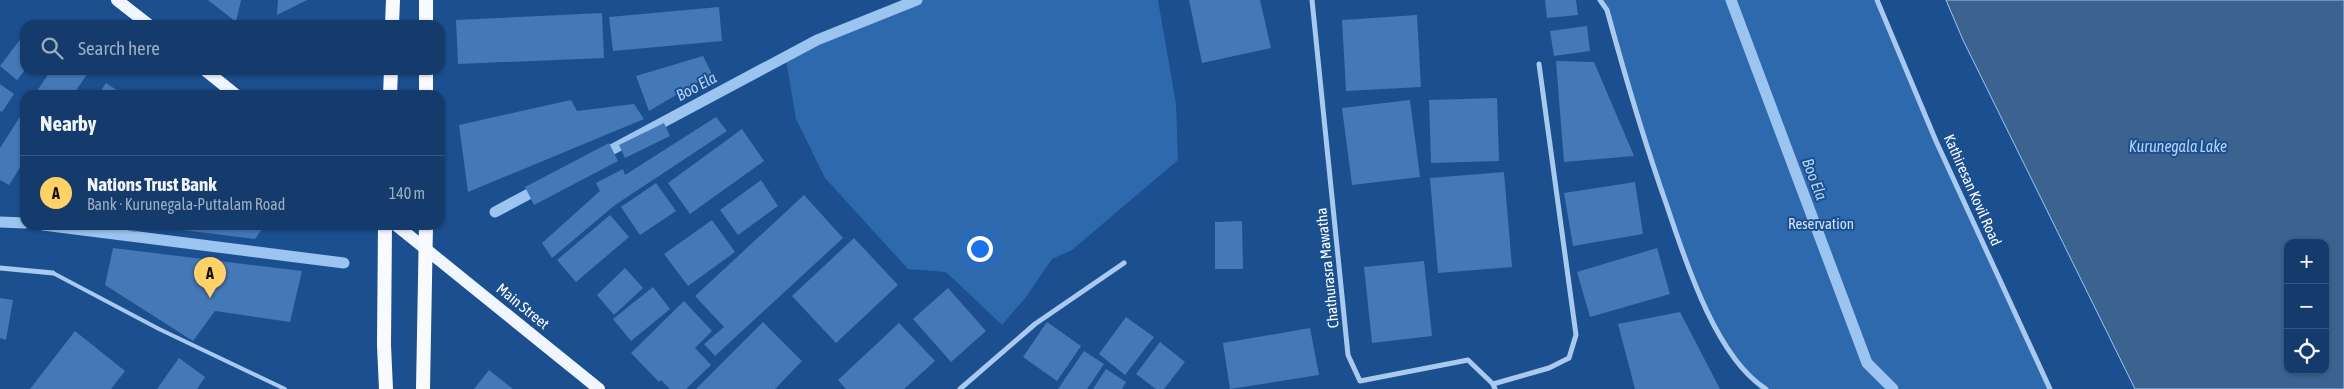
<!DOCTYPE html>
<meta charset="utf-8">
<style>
:root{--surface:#143b6b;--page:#214673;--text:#f1f3f6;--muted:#9dadc1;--line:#33557e;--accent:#ffd166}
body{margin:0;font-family:"Asap Condensed",sans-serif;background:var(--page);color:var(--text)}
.controls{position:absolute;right:15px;bottom:15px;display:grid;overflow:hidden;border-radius:10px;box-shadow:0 1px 4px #0004}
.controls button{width:45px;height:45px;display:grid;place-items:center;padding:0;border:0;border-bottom:1px solid var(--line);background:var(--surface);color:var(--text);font:25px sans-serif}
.you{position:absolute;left:979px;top:248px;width:18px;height:18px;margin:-12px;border:4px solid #fff;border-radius:50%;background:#1a73e8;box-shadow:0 0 0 8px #1a73e833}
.badge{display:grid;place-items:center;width:32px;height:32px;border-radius:50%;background:var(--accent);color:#111;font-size:16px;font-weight:700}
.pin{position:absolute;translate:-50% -41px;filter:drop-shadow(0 1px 2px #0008)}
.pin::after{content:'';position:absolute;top:26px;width:18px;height:15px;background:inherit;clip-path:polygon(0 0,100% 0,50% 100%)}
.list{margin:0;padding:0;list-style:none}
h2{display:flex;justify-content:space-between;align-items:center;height:65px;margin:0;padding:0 20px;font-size:21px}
h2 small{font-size:16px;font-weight:400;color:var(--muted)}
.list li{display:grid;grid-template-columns:32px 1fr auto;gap:15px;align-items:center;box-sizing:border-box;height:75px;padding:0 20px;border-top:1px solid var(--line)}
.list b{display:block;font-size:19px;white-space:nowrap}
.list p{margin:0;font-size:16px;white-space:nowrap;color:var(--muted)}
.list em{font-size:16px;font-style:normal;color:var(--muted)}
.icon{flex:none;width:28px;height:28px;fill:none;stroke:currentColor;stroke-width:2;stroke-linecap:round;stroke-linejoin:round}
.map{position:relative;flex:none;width:2344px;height:389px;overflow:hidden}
.search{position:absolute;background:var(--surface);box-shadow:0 1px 4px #0004;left:20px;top:20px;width:425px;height:55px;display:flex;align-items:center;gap:12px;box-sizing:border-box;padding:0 18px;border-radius:15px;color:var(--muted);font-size:19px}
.panel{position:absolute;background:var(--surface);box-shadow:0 1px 4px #0004;left:20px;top:90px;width:425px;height:140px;border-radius:15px}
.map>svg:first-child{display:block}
.green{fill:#2e69ad}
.water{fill:#3c6290;stroke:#9cc4f0;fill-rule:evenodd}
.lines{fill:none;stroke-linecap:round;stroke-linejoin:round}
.stream{stroke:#9cc4f0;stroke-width:11}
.building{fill:#4478b7}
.service{stroke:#a9c9ee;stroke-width:4}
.minor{stroke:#a9c9ee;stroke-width:5}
.primary{stroke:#f0f6ff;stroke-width:12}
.trunk{stroke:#f8faff;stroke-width:14}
.labels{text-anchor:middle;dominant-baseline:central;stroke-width:4;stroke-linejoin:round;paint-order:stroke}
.street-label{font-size:15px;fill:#fff;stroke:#1b4f8f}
.park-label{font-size:15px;fill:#cfe3fa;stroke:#1b4f8f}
.water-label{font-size:16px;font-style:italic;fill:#b5d3f5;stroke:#1b4f8f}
</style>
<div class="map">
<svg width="2344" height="389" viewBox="0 0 2344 389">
<rect width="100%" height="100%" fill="#1b4f8f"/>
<!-- green -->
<g class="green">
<polygon points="917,0 1158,0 1176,104 1178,160 1072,250 1052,259 1026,297 1002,325 946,272 908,269 825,178 796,119 785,54"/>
<polygon points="1600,0 1877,0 1936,141 2050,389 1759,389 1721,337 1692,279 1645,144 1607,10"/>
</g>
<!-- water -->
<path class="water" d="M1946 0H2344V389H2135L1963 40ZM2288 243H2325V370H2288Z"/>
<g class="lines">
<!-- stream -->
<g class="stream">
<polyline points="1731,0 1867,363 1893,389"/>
<polyline points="598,157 817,40 917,0"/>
<polyline points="495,212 540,188"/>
<polyline points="0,222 25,223"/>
<polyline points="43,225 344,263"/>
</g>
</g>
<!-- building -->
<g class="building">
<polygon points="208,0 241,0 236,22"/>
<polygon points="278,0 307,0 277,15"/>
<polygon points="1189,0 1260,0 1271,48 1202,63"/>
<polygon points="1545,0 1576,0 1578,15 1547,18"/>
<polygon points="719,7 722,41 613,51 609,17"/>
<polygon points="602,13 604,58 458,64 456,20"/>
<polygon points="1417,15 1421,87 1346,91 1342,20"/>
<polygon points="1587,26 1590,51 1554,56 1550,31"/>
<polygon points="25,33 25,70 17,80 0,66"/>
<polygon points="703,56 712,74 649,111 636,76"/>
<polygon points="1556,61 1594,62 1634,156 1564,162"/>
<polygon points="51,70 90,70 73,95 43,95 37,91"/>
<polygon points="106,83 124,95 98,95"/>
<polygon points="0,84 14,94 2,112 0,111"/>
<polygon points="1497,98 1499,161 1431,163 1429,100"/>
<polygon points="571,100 577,111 634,104 644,119 468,192 459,125"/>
<polygon points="1410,100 1420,177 1352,185 1342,108"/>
<polygon points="25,109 25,160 9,185 0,180 0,148"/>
<polygon points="716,117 727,131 615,205 552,258 542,243 600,191 596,183 623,169 625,175"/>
<polygon points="664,123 670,136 625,158 619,145"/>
<polygon points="742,129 764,161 690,214 668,183"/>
<polygon points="609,143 618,161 534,205 525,187"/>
<polygon points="1504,172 1512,267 1438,273 1430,178"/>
<polygon points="761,180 778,206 738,235 720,210"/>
<polygon points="1635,182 1643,234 1573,246 1564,193"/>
<polygon points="656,183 676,211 640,235 621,207"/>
<polygon points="804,195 843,238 715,356 704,344 724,327 695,296"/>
<polygon points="610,215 629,237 576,282 557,260"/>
<polygon points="712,220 735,252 688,286 664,254"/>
<polygon points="1242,221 1243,269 1215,269 1215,222"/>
<polygon points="113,225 140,225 135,232"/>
<polygon points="169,225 265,225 255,239 166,228"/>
<polygon points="854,238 898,285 836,343 792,296"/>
<polygon points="113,248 302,271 290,322 215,311 193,341 105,285"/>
<polygon points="1657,248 1670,294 1590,317 1577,272"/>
<polygon points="1424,261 1432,336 1372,343 1364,267"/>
<polygon points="625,268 643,288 614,315 597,295"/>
<polygon points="653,287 670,309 631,341 613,319"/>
<polygon points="948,288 986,331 951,362 913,319"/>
<polygon points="0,298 13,300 6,340 0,338"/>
<polygon points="684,301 712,331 695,348 711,365 686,389 670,389 661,380 659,382 631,353"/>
<polygon points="1680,312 1720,389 1635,389 1618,324"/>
<polygon points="1126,317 1154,337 1125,375 1099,354"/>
<polygon points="763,322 802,361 775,389 696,389"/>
<polygon points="1047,322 1081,346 1057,381 1023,357"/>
<polygon points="899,323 935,361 904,389 846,389 838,380"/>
<polygon points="1310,328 1319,375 1230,389 1223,343"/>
<polygon points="75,331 125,371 111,389 30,389"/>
<polygon points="1160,342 1185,362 1164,389 1156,389 1136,374"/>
<polygon points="1084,351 1104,364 1087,389 1058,389"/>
<polygon points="179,358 205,377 197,389 157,389"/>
<polygon points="1106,369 1126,382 1122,389 1093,389"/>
<polygon points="489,370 513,389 474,389"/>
</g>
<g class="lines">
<!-- service -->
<polyline class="service" points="53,273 159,329 285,389"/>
<!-- minor -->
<g class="minor">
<polyline points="1312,0 1348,355 1360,381 1468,360 1493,384 1495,389"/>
<path d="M1600 0 1607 10C1625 76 1644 141 1667 206 1685 260 1716 358 1766 389"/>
<polyline points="1877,0 1936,141 2050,389"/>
<polyline points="0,268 53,273"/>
<polyline points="1493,384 1549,368 1569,358 1576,335 1539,64"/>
<polyline points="960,389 1035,324 1124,263"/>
</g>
<!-- primary -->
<g class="primary">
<polyline points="117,0 149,25"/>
<polyline points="205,70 236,95"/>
<polyline points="396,225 599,389"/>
</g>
<!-- trunk -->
<g class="trunk">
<polyline points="426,0 426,25"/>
<polyline points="392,25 393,0"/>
<polyline points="426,70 426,95"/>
<polyline points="390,95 391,70"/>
<polyline points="385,225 384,345 386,389"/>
<polyline points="423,389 426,225"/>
</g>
</g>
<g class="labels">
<!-- street labels -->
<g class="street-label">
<text transform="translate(1973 190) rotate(66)">Kathiresan Kovil Road</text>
<text transform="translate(1327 268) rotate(-96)">Chathurasra Mawatha</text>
<text transform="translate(523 306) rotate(39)">Main Street</text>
</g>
<!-- park labels -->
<g class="park-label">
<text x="1821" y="223">Reservation</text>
</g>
<!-- water labels -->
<g class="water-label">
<text transform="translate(696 86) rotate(-28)">Boo Ela</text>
<text x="2178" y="146">Kurunegala Lake</text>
<text transform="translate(1815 179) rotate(69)">Boo Ela</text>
</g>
</g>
</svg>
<div class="controls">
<button>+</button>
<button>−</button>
<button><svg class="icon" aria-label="locate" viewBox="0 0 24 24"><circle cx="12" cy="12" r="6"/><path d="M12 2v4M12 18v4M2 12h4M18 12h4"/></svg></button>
</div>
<div class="you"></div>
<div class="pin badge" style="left:210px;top:298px">A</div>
<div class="search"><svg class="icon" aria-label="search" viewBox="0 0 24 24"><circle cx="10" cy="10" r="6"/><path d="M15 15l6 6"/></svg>Search here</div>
<section class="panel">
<h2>Nearby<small></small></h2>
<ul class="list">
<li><span class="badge">A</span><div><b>Nations Trust Bank</b><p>Bank · Kurunegala-Puttalam Road</p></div><em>140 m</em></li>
</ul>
</section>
</div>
